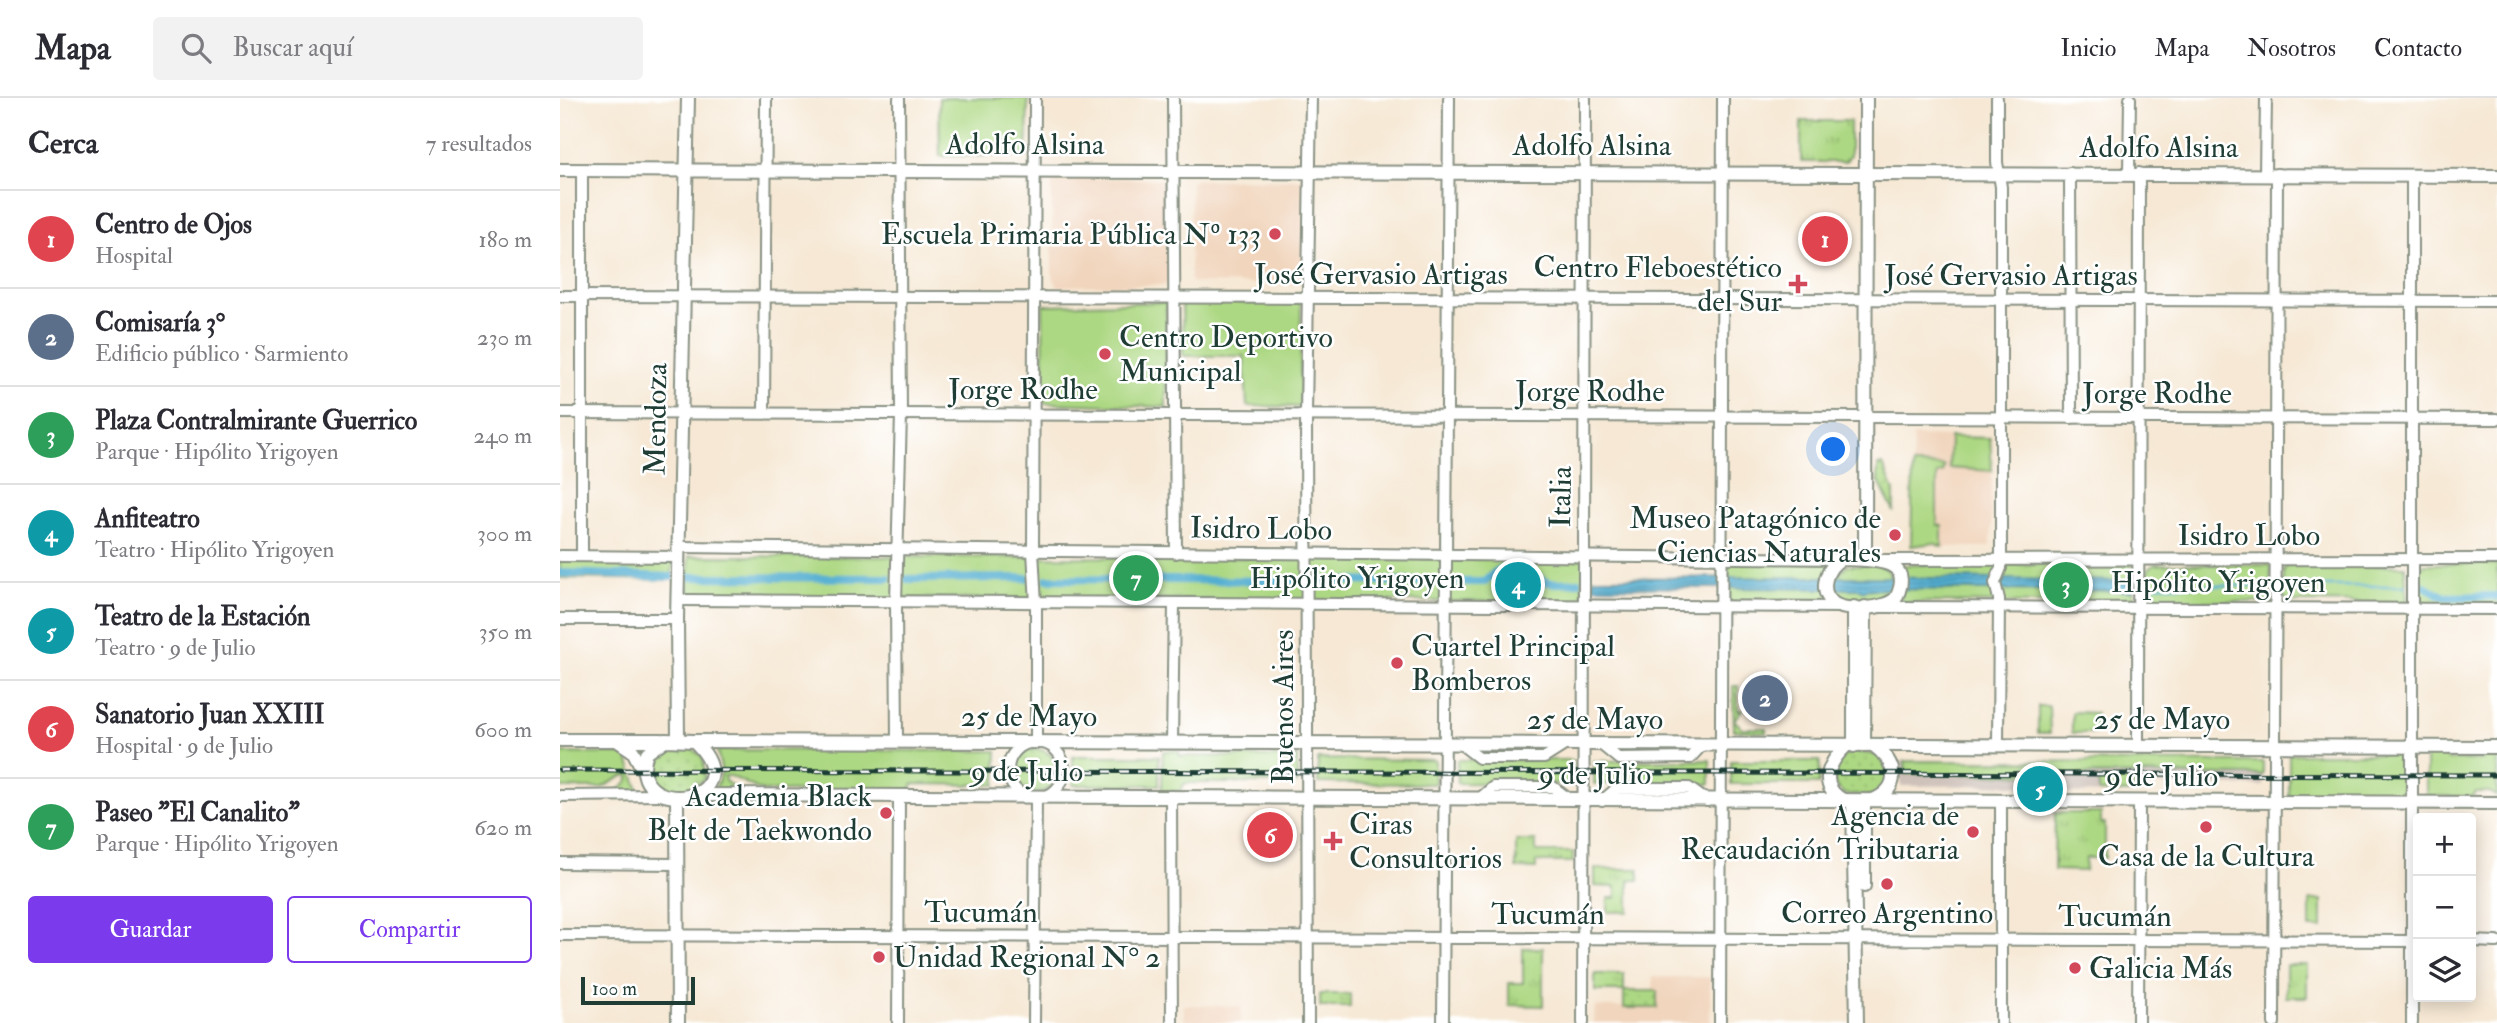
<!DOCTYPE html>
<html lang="es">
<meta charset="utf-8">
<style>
:root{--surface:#fff;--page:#f2f2f3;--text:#2b2b33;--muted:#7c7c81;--line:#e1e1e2;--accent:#7c3aed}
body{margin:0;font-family:"IM FELL Double Pica",serif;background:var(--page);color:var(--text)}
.controls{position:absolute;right:21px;bottom:21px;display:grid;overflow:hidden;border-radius:7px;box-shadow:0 4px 18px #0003}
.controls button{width:63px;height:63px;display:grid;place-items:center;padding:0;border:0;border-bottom:2px solid var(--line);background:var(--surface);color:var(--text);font:35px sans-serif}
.scale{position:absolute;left:21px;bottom:18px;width:114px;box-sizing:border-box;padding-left:7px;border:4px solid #1f3d34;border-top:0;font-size:19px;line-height:24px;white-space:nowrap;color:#1f3d34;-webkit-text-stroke:5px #fff;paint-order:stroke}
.you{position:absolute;left:1274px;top:352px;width:24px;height:24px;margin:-18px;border:5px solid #fff;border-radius:50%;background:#1a73e8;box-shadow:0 0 0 10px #1a73e833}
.badge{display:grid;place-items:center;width:46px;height:46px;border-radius:50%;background:var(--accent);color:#fff;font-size:23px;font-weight:700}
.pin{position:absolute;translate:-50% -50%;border:4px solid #fff;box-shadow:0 2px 7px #0006}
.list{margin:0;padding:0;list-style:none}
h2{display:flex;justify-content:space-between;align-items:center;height:91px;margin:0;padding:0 28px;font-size:30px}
h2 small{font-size:23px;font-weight:400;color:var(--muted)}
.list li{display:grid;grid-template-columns:46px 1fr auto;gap:21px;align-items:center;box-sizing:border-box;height:98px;padding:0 28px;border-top:2px solid var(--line)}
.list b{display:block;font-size:26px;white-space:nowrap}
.list p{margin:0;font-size:23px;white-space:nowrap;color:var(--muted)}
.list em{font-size:23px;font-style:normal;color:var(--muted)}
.actions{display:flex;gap:14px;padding:21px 28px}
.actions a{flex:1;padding:16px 0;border:2px solid var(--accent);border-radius:7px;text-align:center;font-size:24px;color:var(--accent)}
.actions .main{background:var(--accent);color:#fff}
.icon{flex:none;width:38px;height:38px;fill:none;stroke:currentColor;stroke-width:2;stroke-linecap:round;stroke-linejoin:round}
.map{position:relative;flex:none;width:1937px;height:925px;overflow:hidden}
header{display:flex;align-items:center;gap:42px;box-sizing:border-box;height:98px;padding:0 35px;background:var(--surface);border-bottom:2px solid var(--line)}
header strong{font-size:33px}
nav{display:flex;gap:38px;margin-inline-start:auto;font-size:24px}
.search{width:490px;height:63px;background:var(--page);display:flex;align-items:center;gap:18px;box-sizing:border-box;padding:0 24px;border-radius:7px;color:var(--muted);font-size:26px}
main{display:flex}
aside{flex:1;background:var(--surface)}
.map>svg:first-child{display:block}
.built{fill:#f1d5bd}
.railway{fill:#cec1ba}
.grass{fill:url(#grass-tufts);stroke:#668a5c;stroke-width:2}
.park{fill:#add883;stroke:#668a5c;stroke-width:2}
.garden{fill:url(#garden-dots);stroke:#668a5c;stroke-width:2}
.water{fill:url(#water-rules);stroke:#397682;stroke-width:2}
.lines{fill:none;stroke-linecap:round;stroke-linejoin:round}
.stream{stroke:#53aed1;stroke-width:2.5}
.canal{stroke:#53aed1;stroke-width:8}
.minor-casing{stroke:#8a9284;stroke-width:14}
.major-casing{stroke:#8a9284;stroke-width:16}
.minor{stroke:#fff;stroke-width:10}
.major{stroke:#fff;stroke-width:12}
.rail-casing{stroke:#1f3d34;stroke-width:5}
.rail{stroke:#fff;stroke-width:2.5;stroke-dasharray:8;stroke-linecap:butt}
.poi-dot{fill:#d1495b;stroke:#fff;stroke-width:2.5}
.labels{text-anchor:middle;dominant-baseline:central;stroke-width:5;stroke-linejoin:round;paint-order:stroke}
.street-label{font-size:30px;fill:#1f3d34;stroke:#fff}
.poi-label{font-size:30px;fill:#1f3d34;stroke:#fff;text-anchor:end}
</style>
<header>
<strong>Mapa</strong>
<div class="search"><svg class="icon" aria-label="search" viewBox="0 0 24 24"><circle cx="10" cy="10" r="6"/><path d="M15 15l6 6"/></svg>Buscar aquí</div>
<nav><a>Inicio</a><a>Mapa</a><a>Nosotros</a><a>Contacto</a></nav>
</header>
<main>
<aside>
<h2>Cerca<small>7 resultados</small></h2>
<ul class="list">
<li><span class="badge" style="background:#e0444e">1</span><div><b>Centro de Ojos</b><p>Hospital</p></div><em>180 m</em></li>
<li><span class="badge" style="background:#5c6f8a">2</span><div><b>Comisaría 3°</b><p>Edificio público · Sarmiento</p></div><em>230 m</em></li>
<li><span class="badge" style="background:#2e9e5b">3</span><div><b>Plaza Contralmirante Guerrico</b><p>Parque · Hipólito Yrigoyen</p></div><em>240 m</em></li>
<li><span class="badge" style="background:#0f9aa8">4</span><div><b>Anfiteatro</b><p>Teatro · Hipólito Yrigoyen</p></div><em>300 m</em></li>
<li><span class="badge" style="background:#0f9aa8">5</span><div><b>Teatro de la Estación</b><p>Teatro · 9 de Julio</p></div><em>350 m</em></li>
<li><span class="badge" style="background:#e0444e">6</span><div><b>Sanatorio Juan XXIII</b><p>Hospital · 9 de Julio</p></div><em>600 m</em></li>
<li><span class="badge" style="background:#2e9e5b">7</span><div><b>Paseo &quot;El Canalito&quot;</b><p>Parque · Hipólito Yrigoyen</p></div><em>620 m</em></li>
</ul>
<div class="actions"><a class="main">Guardar</a><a>Compartir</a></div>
</aside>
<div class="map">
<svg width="1937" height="925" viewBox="0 0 1937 925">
<defs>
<pattern id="grass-tufts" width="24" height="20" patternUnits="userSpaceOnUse" patternTransform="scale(1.75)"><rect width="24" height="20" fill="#add883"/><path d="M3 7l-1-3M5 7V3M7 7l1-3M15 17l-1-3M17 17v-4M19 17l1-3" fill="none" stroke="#94ba72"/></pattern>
<pattern id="garden-dots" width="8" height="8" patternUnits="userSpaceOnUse" patternTransform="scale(1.75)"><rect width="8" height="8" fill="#add883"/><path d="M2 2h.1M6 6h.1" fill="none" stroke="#94ba72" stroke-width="1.8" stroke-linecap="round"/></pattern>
<pattern id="water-rules" width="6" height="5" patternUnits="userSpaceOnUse" patternTransform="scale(1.75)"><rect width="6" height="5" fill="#53aed1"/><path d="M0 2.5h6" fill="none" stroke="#448faa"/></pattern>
</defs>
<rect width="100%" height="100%" fill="#fff"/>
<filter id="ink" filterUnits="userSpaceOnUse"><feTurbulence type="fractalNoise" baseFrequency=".0143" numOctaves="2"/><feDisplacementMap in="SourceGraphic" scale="14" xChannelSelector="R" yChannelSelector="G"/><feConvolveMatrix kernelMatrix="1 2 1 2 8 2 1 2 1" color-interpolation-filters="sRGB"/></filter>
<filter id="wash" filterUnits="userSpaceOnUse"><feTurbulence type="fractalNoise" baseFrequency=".00686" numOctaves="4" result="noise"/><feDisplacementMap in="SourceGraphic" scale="28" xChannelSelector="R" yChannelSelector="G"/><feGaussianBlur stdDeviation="1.57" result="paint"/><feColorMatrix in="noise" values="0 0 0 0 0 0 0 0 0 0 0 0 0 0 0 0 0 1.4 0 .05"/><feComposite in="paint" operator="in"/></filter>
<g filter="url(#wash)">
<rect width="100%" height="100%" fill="#f6e8d4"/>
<!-- built -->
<g class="built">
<polygon points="495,80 607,81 610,84 611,183 606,187 497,188 492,175 492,86"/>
<polygon points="741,81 745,85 742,186 633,185 630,182 631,84 634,82"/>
<polygon points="1353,338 1430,340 1432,343 1431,446 1428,449 1377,449 1374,445 1351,448"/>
<polygon points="1093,879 1150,879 1150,925 1034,925 1035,909 1063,909 1064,893 1093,893"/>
<polygon points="624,907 681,908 681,925 624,925"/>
</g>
<!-- railway -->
<polygon class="railway" points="1340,663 1703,664 1703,688 1582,687 1582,696 1468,695 1468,687 1341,688"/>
<!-- grass -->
<g class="grass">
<polygon points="1241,23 1290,23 1290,58 1285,64 1241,64"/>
<polygon points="1478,608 1489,608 1490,635 1478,635"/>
<polygon points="1512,614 1536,615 1536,635 1512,635"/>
<polygon points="1495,715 1541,715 1541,725 1545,725 1545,760 1526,760 1525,773 1494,772"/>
<polygon points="956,743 976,743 976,754 1013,754 1013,764 976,764 976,771 956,770"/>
<polygon points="1035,771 1079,771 1079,782 1069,782 1069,814 1048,814 1048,800 1056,800 1056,789 1035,788"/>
<rect x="1750" y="802" width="12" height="28"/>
<polygon points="963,850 983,850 983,908 949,907 949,885 963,885"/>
<rect x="1726" y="867" width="21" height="32"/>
<rect x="1035" y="876" width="29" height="17"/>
<rect x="760" y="896" width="30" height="13"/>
</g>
<!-- park -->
<g class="park">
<polygon points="379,0 468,0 467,58 380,58"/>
<polygon points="606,204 606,309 484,305 483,207"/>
<polygon points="622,204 741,205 740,309 687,308 684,258 623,258"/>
<polygon points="1390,339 1430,340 1432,373 1389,370"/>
<polygon points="1353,367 1384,368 1383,375 1377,376 1377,427 1382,428 1382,449 1374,445 1351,448"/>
<polygon points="129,458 1025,461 1022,504 129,499"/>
<polygon points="0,462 113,463 112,482 0,480"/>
<polygon points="1169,464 1269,464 1269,504 1169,505 1166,498"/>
<polygon points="1570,466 1574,471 1573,506 1342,504 1341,499 1343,467"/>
<polygon points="1595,466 1710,467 1712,504 1592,503 1588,498 1588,471"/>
<polygon points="1730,466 1845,468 1847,505 1728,504 1723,498 1724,471"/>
<polygon points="1865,466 1937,466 1937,506 1865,506 1861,501 1858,471"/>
<path d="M1287 467H1318L1327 471C1334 484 1335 494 1324 505L1283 502 1276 494 1275 480Z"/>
<polygon points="157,652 437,653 436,687 353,686 349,693 202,693 171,678 165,678 165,683 179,693 154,693 162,675"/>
<polygon points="603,653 619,653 620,658 737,659 737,685 625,685 620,693 602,693"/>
<polygon points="0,655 63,656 68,661 79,693 58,694 69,682 69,678 65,677 41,690 0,690"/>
<rect x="1729" y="656" width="113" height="42"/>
<polygon points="1866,656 1884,656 1888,662 1922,662 1925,657 1937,657 1937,698 1930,694 1916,694 1912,699 1866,698"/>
<rect x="513" y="658" width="86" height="29"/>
<polygon points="758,661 875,662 875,686 758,685"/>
<polygon points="897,662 1013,662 1013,686 897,685"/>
<polygon points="1150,662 1150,686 1034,686 1034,663"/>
<polygon points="1171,663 1260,663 1259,686 1171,686"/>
<polygon points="1345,663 1703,664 1703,677 1346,676"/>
<polygon points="1539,682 1576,682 1576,689 1571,689 1570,695 1539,694"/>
</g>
<!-- garden -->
<g class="garden">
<polygon points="1318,367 1323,367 1334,393 1334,414 1318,382"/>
<polygon points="1173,588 1178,588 1178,612 1182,612 1174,622 1182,630 1206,630 1206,635 1174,632"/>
<polygon points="131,650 143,659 145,681 127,693 100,689 91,675 93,660 107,650"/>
<circle cx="475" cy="673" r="22"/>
<polygon points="1294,654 1320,657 1330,680 1315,698 1284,696 1275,687 1274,666 1282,658"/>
<rect x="1064" y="893" width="33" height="17"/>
</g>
<!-- water -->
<polygon class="water" points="1300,479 1571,483 1571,493 1307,491 1303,493 1300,491 1032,489 1034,480"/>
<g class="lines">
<!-- stream -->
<g class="stream">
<polyline points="1588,487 1707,488"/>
<polyline points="1723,488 1845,488"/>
</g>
<!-- canal -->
<g class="canal">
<polyline points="0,475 111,479"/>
<polyline points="130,479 328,480"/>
<polyline points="347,481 467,480"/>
<polyline points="487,481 738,483"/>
<polyline points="761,483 881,484"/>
<path d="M899 484H925C946 458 962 471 984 483 992 487 1009 484 1018 484"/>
<polyline points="1864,488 1885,499 1937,498"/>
</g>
</g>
</g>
<g filter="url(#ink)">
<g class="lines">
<!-- minor casing -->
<g class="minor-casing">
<g id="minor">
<polyline points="475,0 473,453 476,506 476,644"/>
<polyline points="613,0 616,455"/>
<polyline points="1437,0 1437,64 1441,89 1441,470 1435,485 1439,501 1438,648"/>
<polyline points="1510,75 1511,320"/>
<polyline points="1569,75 1570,0"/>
<polyline points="1705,76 1706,0"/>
<polyline points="0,198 1937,203"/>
<polyline points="0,315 1937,321"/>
<polyline points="204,315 206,0"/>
<polyline points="120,449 1281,461"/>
<polyline points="0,458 119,459"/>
<polyline points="22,458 22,72"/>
<polyline points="1322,462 1937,461"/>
<polyline points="119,502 1281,509"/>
<polyline points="1321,509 1937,511"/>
<polyline points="0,521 117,521"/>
<polyline points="337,643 336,504 341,316 339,0"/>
<circle cx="476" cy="672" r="28"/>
<polyline points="612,645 614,505"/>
<polyline points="902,647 919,660 984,660 1003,648"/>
<polyline points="1578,647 1579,75"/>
<polyline points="1043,648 1059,661 1130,660 1141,648"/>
<polyline points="0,698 102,697"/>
<polyline points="611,698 612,925"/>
<polyline points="918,702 933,689 993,689 1010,702"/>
<polyline points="1042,703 1057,690 1129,690 1147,703"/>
<polyline points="1441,703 1441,925"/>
<polyline points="0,765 117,766"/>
<polyline points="0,837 1858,843"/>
<polyline points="1911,843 1937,844"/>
<polyline points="338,925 339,699"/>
<polyline points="474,925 476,700"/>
<polyline points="748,925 746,317 751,0"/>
<polyline points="883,925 889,0"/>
<polyline points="1023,925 1025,0"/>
<polyline points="1160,925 1163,0"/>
<polyline points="1578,925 1579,704"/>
<polyline points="1714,925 1717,76"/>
<polyline points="1852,925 1852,77"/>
</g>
</g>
<!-- major casing -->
<g class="major-casing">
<g id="major">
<polyline points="0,72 1937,78"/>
<path d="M1281 461C1306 462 1357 458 1336 500 1326 511 1283 515 1272 504 1258 491 1267 469 1281 461Z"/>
<polyline points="1305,462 1306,0"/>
<polyline points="0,642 101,642"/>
<path d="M105 642 134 643C199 707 62 723 87 655Z"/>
<polyline points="118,642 117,521 128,0"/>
<polyline points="58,643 73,653 83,672"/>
<polyline points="134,643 1937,649"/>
<polyline points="1304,647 1305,509"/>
<path d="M1313 647C1336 664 1343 689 1313 702"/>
<polyline points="1294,648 1294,509"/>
<polyline points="132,697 1937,705"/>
<polyline points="117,699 118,925"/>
<path d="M1285 703C1257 689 1268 665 1286 648"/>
<polyline points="1293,704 1297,925"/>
<polyline points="1304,788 1304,704"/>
</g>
</g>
<!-- minor -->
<use href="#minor" class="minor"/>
<!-- major -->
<use href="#major" class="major"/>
<!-- rail casing -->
<g class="rail-casing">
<polyline id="rail" points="0,672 1937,677"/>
</g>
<!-- rail -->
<use href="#rail" class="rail"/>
</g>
</g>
<!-- markers -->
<g class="poi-dot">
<circle cx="715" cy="136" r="7"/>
<path d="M1234.5 175.5h7v7h7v7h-7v7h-7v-7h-7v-7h7z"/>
<circle cx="545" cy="256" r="7"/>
<circle cx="1335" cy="437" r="7"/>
<circle cx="837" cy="565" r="7"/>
<circle cx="326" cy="715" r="7"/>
<circle cx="1646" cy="729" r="7"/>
<circle cx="1413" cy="734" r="7"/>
<path d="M769.5 732.5h7v7h7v7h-7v7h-7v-7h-7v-7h7z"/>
<circle cx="1327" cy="786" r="7"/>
<circle cx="319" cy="859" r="7"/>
<circle cx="1515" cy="870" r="7"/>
</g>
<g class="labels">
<!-- street labels -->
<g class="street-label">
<text x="465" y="46">Adolfo Alsina</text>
<text x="1032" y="47">Adolfo Alsina</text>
<text x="1599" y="49">Adolfo Alsina</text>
<text x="821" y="176">José Gervasio Artigas</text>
<text x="1451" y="177">José Gervasio Artigas</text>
<text x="463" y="291">Jorge Rodhe</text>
<text x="1030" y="293">Jorge Rodhe</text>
<text x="1597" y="295">Jorge Rodhe</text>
<text transform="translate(96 321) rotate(-89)">Mendoza</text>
<text transform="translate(1001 399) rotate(-89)">Italia</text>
<text transform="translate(701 431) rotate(1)">Isidro Lobo</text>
<text x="1689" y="437">Isidro Lobo</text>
<text x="797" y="480">Hipólito Yrigoyen</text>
<text x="1658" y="484">Hipólito Yrigoyen</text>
<text transform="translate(723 609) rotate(-90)">Buenos Aires</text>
<text x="469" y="618">25 de Mayo</text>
<text x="1035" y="621">25 de Mayo</text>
<text x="1602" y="621">25 de Mayo</text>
<text x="467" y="673">9 de Julio</text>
<text x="1035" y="676">9 de Julio</text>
<text x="1602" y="678">9 de Julio</text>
<text x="421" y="814">Tucumán</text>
<text x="988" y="816">Tucumán</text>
<text x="1555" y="818">Tucumán</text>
</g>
<!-- poi labels -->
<g class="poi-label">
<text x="701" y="136">Escuela Primaria Pública Nº 133</text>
<text x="1222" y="169">Centro Fleboestético<tspan x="1222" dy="34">del Sur</tspan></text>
<text x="559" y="239" text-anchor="start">Centro Deportivo<tspan x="559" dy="34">Municipal</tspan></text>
<text x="1321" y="420">Museo Patagónico de<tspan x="1321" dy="34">Ciencias Naturales</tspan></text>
<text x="851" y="548" text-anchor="start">Cuartel Principal<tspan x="851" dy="34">Bomberos</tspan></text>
<text x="312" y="698">Academia Black<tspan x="312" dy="34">Belt de Taekwondo</tspan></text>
<text x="1399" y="717">Agencia de<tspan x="1399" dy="34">Recaudación Tributaria</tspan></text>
<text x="789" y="726" text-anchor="start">Ciras<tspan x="789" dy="34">Consultorios</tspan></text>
<text x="1646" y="758" text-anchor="middle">Casa de la Cultura</text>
<text x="1327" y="815" text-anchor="middle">Correo Argentino</text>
<text x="333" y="859" text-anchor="start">Unidad Regional N° 2</text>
<text x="1529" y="870" text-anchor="start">Galicia Más</text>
</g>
</g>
</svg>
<div class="controls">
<button>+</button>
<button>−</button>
<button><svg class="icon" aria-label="layers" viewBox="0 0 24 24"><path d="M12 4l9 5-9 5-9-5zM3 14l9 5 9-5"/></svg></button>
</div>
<div class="scale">100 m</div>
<div class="you"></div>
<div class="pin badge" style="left:1265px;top:141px;background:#e0444e">1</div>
<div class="pin badge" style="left:1205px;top:600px;background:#5c6f8a">2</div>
<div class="pin badge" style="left:1506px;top:487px;background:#2e9e5b">3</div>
<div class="pin badge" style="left:958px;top:487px;background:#0f9aa8">4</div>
<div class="pin badge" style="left:1480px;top:691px;background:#0f9aa8">5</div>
<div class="pin badge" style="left:710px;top:737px;background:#e0444e">6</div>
<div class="pin badge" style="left:576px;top:480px;background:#2e9e5b">7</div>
</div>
</main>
